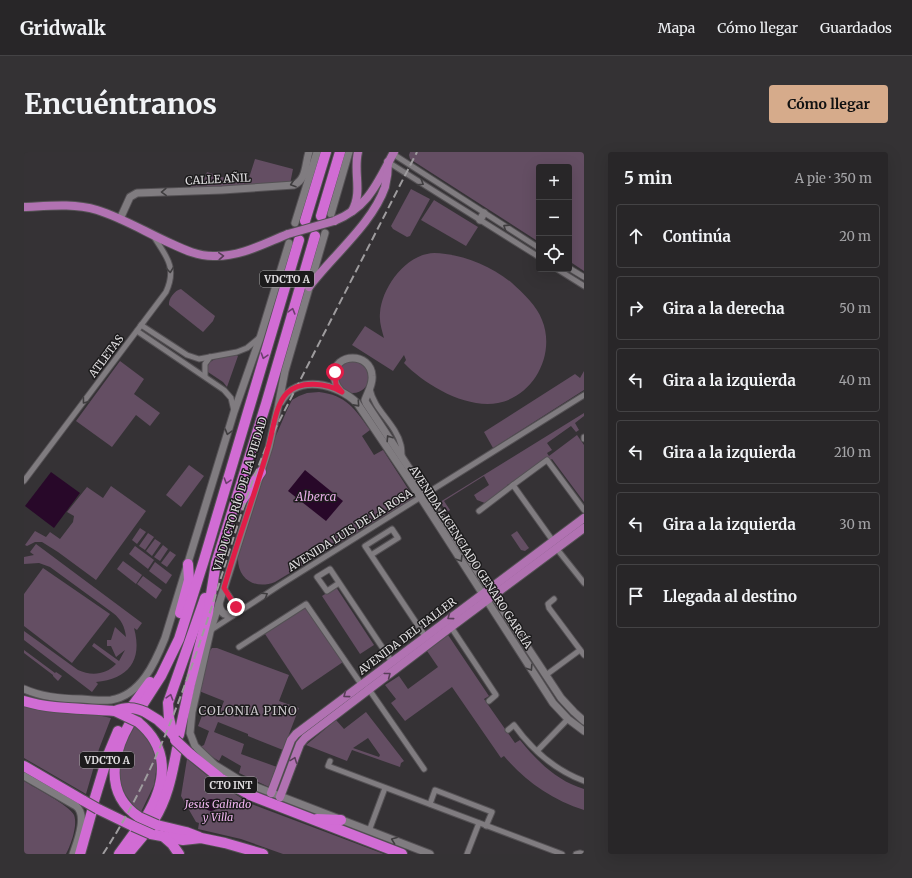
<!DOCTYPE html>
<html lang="es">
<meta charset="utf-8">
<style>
:root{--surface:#282628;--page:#343234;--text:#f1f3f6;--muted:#a5a5a8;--line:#444345;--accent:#d6ab8b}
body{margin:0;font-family:Merriweather,serif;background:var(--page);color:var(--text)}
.controls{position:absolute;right:12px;top:12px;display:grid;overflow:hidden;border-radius:4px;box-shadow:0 4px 16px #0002}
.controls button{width:36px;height:36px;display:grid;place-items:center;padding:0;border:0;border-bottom:1px solid var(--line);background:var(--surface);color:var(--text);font:20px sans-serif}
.stop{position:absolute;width:12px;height:12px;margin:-9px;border:3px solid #e11d48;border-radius:50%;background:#fff}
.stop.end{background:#e11d48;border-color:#fff;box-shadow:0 1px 4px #0008}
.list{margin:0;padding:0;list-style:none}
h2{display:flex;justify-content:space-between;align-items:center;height:52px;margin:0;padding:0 16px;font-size:17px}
h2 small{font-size:13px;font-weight:400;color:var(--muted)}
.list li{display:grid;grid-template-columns:26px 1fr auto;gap:12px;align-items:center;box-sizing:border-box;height:64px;margin:0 8px 8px;padding:0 8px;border:1px solid var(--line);border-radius:4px}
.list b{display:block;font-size:15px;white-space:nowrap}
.list em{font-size:13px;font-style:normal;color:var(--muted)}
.icon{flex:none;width:22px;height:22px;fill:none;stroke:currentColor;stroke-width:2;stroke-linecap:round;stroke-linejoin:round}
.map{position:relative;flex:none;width:560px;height:702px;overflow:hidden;border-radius:4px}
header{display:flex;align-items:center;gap:24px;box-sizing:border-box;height:56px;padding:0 20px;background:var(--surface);border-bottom:1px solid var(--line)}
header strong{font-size:19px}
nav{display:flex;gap:22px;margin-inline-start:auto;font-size:14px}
.intro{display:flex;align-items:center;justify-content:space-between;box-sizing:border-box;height:96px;padding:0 24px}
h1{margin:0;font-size:28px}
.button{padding:10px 18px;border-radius:4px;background:var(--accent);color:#111;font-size:14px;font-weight:700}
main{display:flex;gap:24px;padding:0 24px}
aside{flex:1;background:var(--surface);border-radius:4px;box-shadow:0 4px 16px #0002}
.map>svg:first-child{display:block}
.green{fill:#644e63;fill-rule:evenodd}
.water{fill:#280829}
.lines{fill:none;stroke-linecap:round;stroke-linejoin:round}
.street-casing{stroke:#545154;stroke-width:7}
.secondary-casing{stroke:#545154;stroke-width:9}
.primary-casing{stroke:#545154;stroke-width:10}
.highway-casing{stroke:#545154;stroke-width:12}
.street{stroke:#807c80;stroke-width:5}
.secondary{stroke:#807c80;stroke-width:7}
.primary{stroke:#b172b2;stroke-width:8}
.highway{stroke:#d16cd4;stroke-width:10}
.rail{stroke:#9e9c9e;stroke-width:2;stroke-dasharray:8 4;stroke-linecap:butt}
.primary-bridge-casing{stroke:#545154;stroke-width:10;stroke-linecap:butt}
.highway-bridge-casing{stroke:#545154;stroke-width:12;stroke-linecap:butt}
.primary-bridge{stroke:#b172b2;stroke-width:8}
.highway-bridge{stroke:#d16cd4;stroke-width:10}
.oneway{stroke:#3f3d3f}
.oneway2{stroke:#583e58}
.oneway3{stroke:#6d3f6f}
.route{stroke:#e11d48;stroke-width:5}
.labels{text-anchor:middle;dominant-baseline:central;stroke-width:3;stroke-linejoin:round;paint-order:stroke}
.shield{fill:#1c1b1c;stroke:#a5a4a5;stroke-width:1}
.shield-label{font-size:10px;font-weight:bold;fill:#e0dee0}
.street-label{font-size:11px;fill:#e0dee0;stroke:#1c1b1c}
.park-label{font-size:11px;font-style:italic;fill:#f0b5f0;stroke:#1c1b1c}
.water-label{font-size:12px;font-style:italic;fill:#e5abe5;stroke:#1c1b1c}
.neighbourhood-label{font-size:12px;letter-spacing:1px;fill:#ccc8cc;stroke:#1c1b1c}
</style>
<header>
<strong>Gridwalk</strong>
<nav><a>Mapa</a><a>Cómo llegar</a><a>Guardados</a></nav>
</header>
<div class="intro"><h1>Encuéntranos</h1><a class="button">Cómo llegar</a></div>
<main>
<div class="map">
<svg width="560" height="702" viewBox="0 0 560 702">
<rect width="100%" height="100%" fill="#353235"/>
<!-- green -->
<g class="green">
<polygon points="386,0 560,0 560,119 545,109 545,15 515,15 515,90 386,7 385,3"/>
<polygon points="231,7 269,17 266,32 166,37 170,28 179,30 183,20 210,29 211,26 224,29"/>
<polygon points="387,37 406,47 386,84 383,85 369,77 367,74"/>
<polygon points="410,48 454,75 442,94 397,68"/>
<path d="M410 101C438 102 466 113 488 131 499 141 513 154 518 168 532 202 510 244 474 251 442 257 401 233 380 211L382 208 380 203 369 219 328 193 341 174 360 186C358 178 355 170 356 161 358 135 382 102 410 101Z"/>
<path d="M157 137 191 164 189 169 180 179 179 180 145 153C144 147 151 138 157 137Z"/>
<path d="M212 203 214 204 203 235 199 230 184 220C180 205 202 205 212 203Z"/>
<polygon points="96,209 120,227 110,242 136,261 126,274 112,263 88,295 52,269"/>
<circle cx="329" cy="225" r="16"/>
<polygon points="560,219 560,238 469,296 460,280 551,222 556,226"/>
<path d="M295 240C322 243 331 257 346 278L338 284 350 303 359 298 390 346 251 430C231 438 213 427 214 405L247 295 263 258 268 248 275 244 283 241Z"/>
<polygon points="560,261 560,264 551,271 555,278 552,280 547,274 523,291 528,298 523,301 525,304 553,283 560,293 560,350 528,307 494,332 493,330 483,333 484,334 466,353 453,348 450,343 465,333 460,324 420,349 426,358 423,360 416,350"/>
<polygon points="165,313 180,324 157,355 142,343"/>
<polygon points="87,334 122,359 72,428 34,400 18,390 11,390 3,394 1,393 11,379 22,385 26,380 36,387 49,370 50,364 43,360 63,335 79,346"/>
<polygon points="116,376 122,380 113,392 108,388"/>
<polygon points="493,379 505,396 501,399 497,398 487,383"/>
<polygon points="124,381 130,385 121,398 115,394"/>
<polygon points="131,387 137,391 128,404 122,399"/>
<path d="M12 392 118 471 113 478 110 476C119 509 104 527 72 530L74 532 68 540 0 488V479L54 518C67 524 82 523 92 512L68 494 70 491 95 509 101 498 92 505 87 494H83V488H87L91 475 102 485C101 475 97 467 89 461L26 415 15 411 0 412V405L10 403 6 400Z"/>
<polygon points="139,393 144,397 136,409 130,405"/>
<polygon points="111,394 130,408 124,417 105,402"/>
<polygon points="146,399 152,403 143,415 137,411"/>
<polygon points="99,409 118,423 112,432 93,417"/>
<polygon points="131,410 148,423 142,432 125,419"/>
<polygon points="19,416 86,462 48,511 0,474 0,442"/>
<polygon points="119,424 138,438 132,447 113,432"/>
<polygon points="312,435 350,493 336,502 298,444"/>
<polygon points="281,455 319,510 278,538 241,482"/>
<path d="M424 483 465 544 460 547 491 591 496 588C513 609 533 629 560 637V658C528 648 501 629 480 604L477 606 428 535 381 569 367 551 372 547 361 533 375 524 384 537 414 515 403 499Z"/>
<polygon points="188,496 193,496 265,523 255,549 275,556 259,598 224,584 224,582 194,570 190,580 220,592 217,602 253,615 245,635 215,621 217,614 198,603 195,609 182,601 176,595 180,593 185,579 174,574 181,556 195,562 200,549 175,539 185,500"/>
<polygon points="0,498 31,521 32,520 38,524 34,529 29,524 29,523 0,501"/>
<polygon points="0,551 64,561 87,566 75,597 62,642 0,606"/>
<path d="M342 560 380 609 377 611 376 615 328 598 323 609 282 593 312 568 320 577ZM344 586 356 603 355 605 329 596Z"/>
<polygon points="111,574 124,584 130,598 133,613 130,633 117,660 109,653 101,642 97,633 94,621 98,597"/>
<polygon points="163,607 186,626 225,651 360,702 259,702 217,687 174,677 175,671 172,670 157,644"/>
<path d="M0 629C11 636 45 653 50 663 54 673 47 693 42 702H0Z"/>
</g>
<!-- water -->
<g class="water">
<polygon points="281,318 319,349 302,369 264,339"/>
<polygon points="27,320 56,341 30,376 1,354"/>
<circle cx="187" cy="653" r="6"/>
</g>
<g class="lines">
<!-- street casing -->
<g class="street-casing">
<g id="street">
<polyline points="369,2 515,96"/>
<polyline points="364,10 515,105"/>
<polyline points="545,116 560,125"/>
<polyline points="533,117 560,134"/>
<polyline points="117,173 163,203 175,207 213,200 223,196 235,186"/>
<polyline points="113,179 200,238 207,246 210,259"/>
<polyline points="181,224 181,212 186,205"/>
<path d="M346 237C350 258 372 272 377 293 378 297 378 301 378 306"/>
<polyline points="560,285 560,287"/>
<path d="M0 329 142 140C153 116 143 105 130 85"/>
<polyline points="489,333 523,308 560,358"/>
<polyline points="455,359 489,333 529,389"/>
<polyline points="533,397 560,431"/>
<polyline points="347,403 374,386 368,377 341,394 401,484"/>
<polyline points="315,431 303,439 293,425 306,417 368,510"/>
<polyline points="200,436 215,459"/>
<polyline points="530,447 524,452 525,456 560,503"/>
<polyline points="427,475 472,543 465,549"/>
<polyline points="187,478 256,433 560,243"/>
<polyline points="215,495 282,452 337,532"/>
<polyline points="522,523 556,498"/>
<polyline points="344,536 400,617"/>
<path d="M484 578 490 573C508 598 531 618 560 629"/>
<polyline points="513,599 544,567"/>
<polyline points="306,609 304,614 538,702"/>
<polyline points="406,652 411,638 468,660 462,674"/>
<polyline points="345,679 361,636"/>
<polyline points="443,702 455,671"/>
<polyline points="552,702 556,701 560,702"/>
</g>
</g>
<!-- secondary casing -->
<g class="secondary-casing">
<g id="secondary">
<polyline points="307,62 325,0"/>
<path d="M96 67 106 45 113 41 198 38 270 33C283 27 281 12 285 0"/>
<polyline points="456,68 460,61"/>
<polyline points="271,71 293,0"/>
<polyline points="301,81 261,219 254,255 245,295 186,480 168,560 166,581 171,594 191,613 217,629 406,702"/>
<path d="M316 238C312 234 311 230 310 224 310 200 347 200 348 224 349 232 344 240 341 248L342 251 537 546 550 560 560 569"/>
<path d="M257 250C273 221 314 232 333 251L397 346 529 551 544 567 560 579"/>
<path d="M195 452C196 460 200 464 208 463"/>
<path d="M0 537C18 545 37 547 57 547 67 548 77 549 87 548 117 543 131 511 141 486L210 260 236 186 265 91"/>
<path d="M0 624 52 654C64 663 53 690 49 702"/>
</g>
</g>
<!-- primary casing -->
<g class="primary-casing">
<g id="primary">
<path d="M0 55C24 54 49 51 73 58 99 66 123 81 148 92 161 98 174 104 189 104 216 105 239 92 264 82"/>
<path d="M328 59C339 40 329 20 334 0"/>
<path d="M310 69C345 55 353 31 370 0"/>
<path d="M285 135C309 103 348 72 361 35 363 27 364 19 364 10"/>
<polyline points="247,641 267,588 272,582 560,366"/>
<polyline points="256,645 276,592 281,586 427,475 560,376"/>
</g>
</g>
<!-- highway casing -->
<g class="highway-casing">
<g id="highway">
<polyline points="297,64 316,0"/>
<polyline points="281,69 302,0"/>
<polyline points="212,357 237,320"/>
<polyline points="156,461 165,428 164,412"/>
<path d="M0 549C29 558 61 556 91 559"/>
<polyline points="109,553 126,530"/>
<polyline points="117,555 137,524 155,487 180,408 275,88"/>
<polyline points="121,560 134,568 149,582"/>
<path d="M114 570C147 597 142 632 122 665"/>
<path d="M106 571C88 602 80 642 115 665"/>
<polyline points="149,583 145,566 144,551 181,446"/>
<polyline points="155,583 166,532 184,461 192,411 242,252 291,84"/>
<polyline points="166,602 196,626 226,643 378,702"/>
<polyline points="0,614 60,649"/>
<polyline points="70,649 84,603 94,579"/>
<polyline points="74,657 109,674"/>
<polyline points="293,667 317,668"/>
<path d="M130 668C144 646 148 622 153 597"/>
<polyline points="133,673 162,680 175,685"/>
<polyline points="127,682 159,688 177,686 201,691 239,702"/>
<polyline points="140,685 148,692 155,702"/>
<polyline points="56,702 68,659"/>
<polyline points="95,702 111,680"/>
<polyline points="104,702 119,684"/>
</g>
</g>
<!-- street -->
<use href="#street" class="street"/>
<!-- secondary -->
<use href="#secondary" class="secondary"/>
<!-- primary -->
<use href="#primary" class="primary"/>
<!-- highway -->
<use href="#highway" class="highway"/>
<!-- rail -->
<path class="rail" d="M79 702C129 626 160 540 188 454 206 399 221 343 244 291L393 0"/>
<!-- primary-bridge casing -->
<g class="primary-bridge-casing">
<polyline id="primary-bridge" points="264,82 310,69"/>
</g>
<!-- highway-bridge casing -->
<g class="highway-bridge-casing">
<g id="highway-bridge">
<path d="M91 559C102 555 110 555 121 560"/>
<polyline points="91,559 114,570"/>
<polyline points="151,588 166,602"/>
<polyline points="60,649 74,657"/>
<polyline points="115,665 133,673"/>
<polyline points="109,674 127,682"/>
</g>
</g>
<!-- primary-bridge -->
<use href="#primary-bridge" class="primary-bridge"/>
<!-- highway-bridge -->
<use href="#highway-bridge" class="highway-bridge"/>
</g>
<!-- one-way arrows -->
<defs><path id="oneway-chevron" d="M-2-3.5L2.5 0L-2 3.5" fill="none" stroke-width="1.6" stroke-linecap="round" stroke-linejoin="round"/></defs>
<g class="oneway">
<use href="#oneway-chevron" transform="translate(397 31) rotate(32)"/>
<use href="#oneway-chevron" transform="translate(269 32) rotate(162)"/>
<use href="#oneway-chevron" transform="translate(140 40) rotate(178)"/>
<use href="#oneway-chevron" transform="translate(482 75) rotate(-147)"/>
<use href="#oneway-chevron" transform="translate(146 118) rotate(84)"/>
<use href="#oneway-chevron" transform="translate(61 249) rotate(127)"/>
<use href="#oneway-chevron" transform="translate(333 252) rotate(48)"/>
<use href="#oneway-chevron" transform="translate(204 280) rotate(106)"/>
<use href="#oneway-chevron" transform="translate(365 286) rotate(-123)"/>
<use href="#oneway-chevron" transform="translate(436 407) rotate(58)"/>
<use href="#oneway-chevron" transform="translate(241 443) rotate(-32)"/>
<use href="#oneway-chevron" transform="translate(506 516) rotate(57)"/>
<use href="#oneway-chevron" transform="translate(370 688) rotate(-159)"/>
</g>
<g class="oneway2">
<use href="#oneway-chevron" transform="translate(197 104) rotate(-4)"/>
<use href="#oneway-chevron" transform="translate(426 465) rotate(143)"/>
<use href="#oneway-chevron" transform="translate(364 523) rotate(-38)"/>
<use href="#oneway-chevron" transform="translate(322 543) rotate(143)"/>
<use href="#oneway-chevron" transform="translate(270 608) rotate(-69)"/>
</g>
<g class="oneway3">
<use href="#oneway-chevron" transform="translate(268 159) rotate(-74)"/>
<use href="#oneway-chevron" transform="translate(240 204) rotate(107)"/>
<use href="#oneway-chevron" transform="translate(203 329) rotate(107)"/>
<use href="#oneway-chevron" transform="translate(146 545) rotate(-73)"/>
</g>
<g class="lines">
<!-- route -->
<path class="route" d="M212 455 200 436C213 389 231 343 244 296 249 280 251 253 263 241 276 228 303 231 318 240L312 233 311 220"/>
</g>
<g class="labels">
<!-- shield labels -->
<g class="shield">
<rect x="236" y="119" width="54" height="16" rx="3"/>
<rect x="56" y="600" width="54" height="16" rx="3"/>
<rect x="181" y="625" width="52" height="16" rx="3"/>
</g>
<g class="shield-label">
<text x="263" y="127">VDCTO A</text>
<text x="83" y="608">VDCTO A</text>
<text x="207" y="633">CTO INT</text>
</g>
<!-- street labels -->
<g class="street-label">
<text transform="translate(194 27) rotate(-3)">CALLE AÑIL</text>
<text transform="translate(82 204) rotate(-53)">ATLETAS</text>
<text transform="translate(216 342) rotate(-73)">VIADUCTO RÍO DE LA PIEDAD</text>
<text transform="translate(326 378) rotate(-32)">AVENIDA LUIS DE LA ROSA</text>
<text transform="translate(447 405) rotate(57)">AVENIDA LICENCIADO GENARO GARCÍA</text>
<text transform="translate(383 484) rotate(-37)">AVENIDA DEL TALLER</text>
</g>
<!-- park labels -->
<g class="park-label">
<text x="194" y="652">Jesús Galindo<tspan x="194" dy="13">y Villa</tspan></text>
</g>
<!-- water labels -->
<g class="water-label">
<text x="292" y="344">Alberca</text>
</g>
<!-- neighbourhood labels -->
<g class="neighbourhood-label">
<text x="224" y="558">COLONIA PINO</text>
</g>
</g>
</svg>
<div class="controls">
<button>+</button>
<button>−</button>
<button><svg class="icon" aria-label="locate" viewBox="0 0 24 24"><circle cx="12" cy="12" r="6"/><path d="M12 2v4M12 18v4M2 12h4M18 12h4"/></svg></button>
</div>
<div class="stop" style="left:311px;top:220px"></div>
<div class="stop end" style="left:212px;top:455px"></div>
</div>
<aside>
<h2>5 min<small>A pie · 350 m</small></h2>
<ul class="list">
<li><svg class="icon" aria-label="ahead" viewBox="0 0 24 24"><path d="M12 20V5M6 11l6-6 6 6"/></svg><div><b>Continúa</b></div><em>20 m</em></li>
<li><svg class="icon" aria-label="right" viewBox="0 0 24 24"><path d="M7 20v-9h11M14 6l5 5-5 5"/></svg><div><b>Gira a la derecha</b></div><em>50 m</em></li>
<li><svg class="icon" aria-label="left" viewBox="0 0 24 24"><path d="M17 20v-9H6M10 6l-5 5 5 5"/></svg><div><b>Gira a la izquierda</b></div><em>40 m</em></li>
<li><svg class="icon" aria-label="left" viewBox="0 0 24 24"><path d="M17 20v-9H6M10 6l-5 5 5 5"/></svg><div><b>Gira a la izquierda</b></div><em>210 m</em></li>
<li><svg class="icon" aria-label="left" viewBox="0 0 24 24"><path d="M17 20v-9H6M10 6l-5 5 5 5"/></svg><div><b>Gira a la izquierda</b></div><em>30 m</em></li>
<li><svg class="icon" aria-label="arrive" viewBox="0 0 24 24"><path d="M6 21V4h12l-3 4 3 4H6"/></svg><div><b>Llegada al destino</b></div></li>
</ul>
</aside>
</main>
